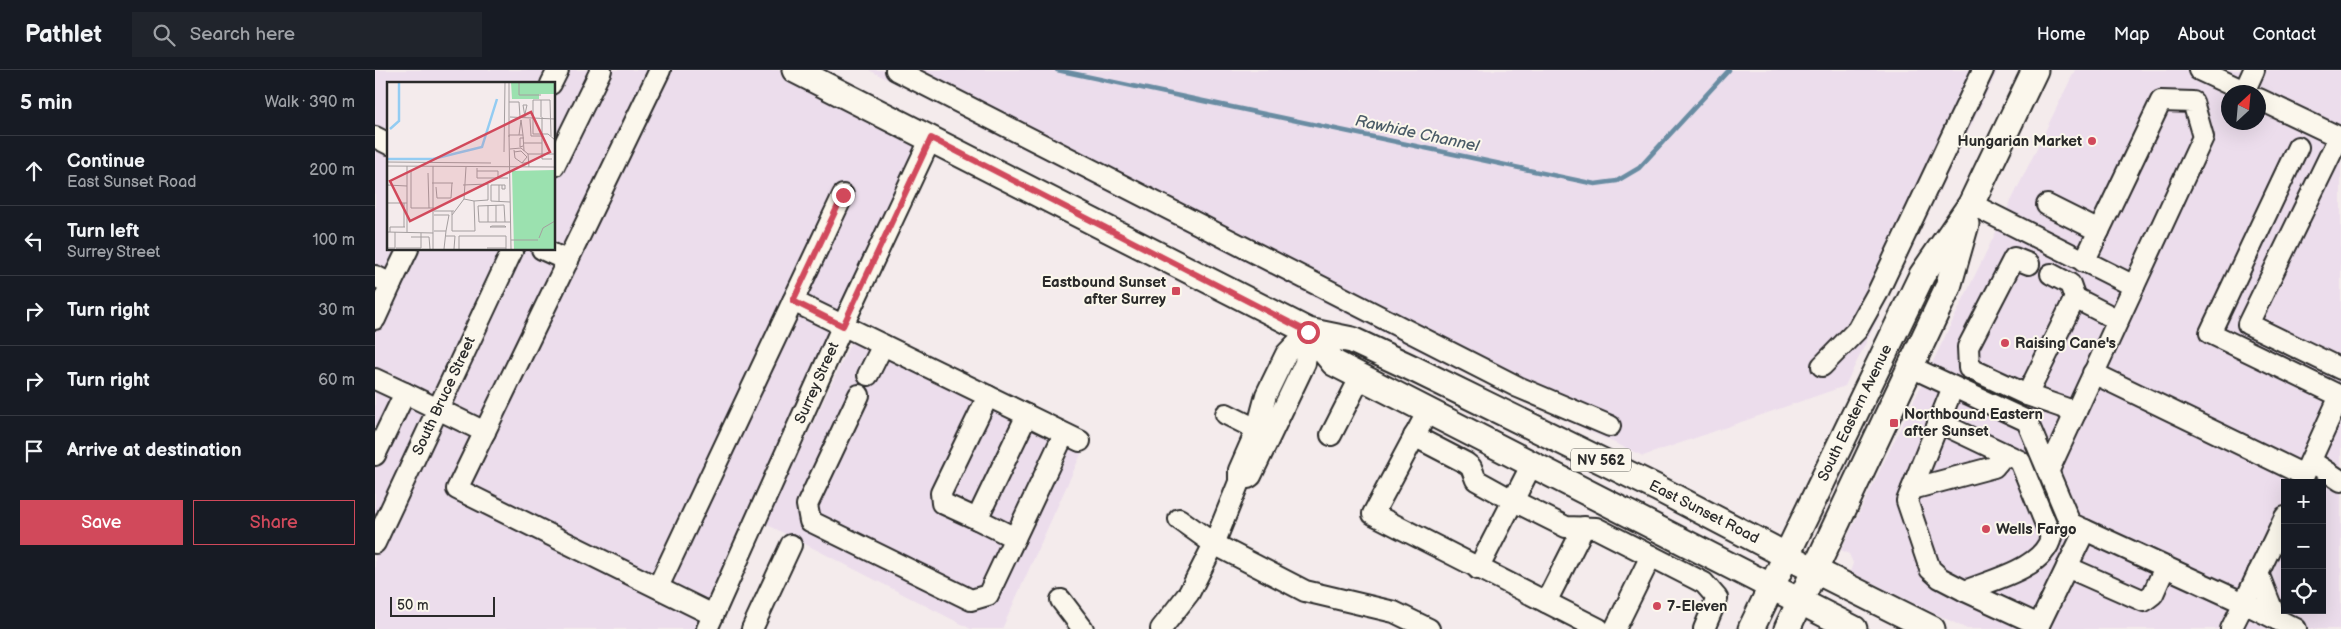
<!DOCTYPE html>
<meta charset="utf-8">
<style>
:root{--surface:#171b24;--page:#20242c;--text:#f1f3f6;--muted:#9ea1a6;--line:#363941;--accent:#d1495b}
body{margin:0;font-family:"Balsamiq Sans",sans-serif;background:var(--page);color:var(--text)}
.controls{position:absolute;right:15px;bottom:15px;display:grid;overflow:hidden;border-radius:0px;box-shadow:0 5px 20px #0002}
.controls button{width:45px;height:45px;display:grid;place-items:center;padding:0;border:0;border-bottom:1px solid var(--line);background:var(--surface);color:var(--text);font:25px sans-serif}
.compass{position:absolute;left:1846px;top:15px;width:45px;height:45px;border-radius:50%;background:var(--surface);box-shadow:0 5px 20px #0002;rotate:26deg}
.scale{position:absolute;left:15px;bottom:12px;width:105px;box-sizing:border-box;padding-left:5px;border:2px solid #2b2b2b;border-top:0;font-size:14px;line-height:18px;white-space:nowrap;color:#2b2b2b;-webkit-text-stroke:4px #fbf7ec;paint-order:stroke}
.stop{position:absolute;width:15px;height:15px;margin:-11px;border:4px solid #d1495b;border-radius:50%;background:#fff}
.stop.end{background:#d1495b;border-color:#fff;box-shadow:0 1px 5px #0008}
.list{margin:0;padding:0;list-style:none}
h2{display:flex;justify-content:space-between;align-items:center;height:65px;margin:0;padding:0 20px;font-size:21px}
h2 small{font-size:16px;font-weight:400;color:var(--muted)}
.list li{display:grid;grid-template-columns:32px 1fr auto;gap:15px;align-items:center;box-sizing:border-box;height:70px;padding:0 20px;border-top:1px solid var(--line)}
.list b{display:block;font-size:19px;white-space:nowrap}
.list p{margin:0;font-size:16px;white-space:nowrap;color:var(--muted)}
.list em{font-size:16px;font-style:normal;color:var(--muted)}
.actions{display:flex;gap:10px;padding:15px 20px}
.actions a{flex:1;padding:11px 0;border:1px solid var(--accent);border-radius:0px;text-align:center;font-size:18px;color:var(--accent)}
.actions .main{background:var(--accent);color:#fff}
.icon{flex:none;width:28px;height:28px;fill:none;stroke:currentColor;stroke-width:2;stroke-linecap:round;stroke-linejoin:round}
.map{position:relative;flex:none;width:1966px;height:559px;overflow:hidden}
header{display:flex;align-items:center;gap:30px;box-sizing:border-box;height:70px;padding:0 25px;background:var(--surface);border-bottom:1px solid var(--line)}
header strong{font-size:24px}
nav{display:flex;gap:28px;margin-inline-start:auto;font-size:18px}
.search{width:350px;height:45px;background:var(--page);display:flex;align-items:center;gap:12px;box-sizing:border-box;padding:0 18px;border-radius:0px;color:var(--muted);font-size:19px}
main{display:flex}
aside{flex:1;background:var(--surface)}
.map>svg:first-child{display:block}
.built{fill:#ecddec;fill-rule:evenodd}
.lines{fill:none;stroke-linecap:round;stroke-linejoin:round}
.stream{stroke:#698ca2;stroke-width:4.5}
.minor-casing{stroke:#2b2b2b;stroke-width:24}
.major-casing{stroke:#2b2b2b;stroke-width:29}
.minor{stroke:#fbf7ec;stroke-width:20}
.major{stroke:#fbf7ec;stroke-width:25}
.route{stroke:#d1495b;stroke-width:6}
.poi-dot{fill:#d1495b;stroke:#fbf7ec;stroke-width:2}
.labels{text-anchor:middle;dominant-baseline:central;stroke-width:4;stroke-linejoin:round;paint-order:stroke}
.shield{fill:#fbf7ec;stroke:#696865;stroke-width:1}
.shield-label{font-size:14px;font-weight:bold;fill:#2b2b2b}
.poi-label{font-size:15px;font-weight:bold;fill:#2b2b2b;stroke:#fbf7ec;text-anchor:start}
.street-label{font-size:15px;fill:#2b2b2b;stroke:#fbf7ec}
.water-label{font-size:16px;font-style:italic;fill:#4a5b67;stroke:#fbf7ec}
.inset-river{fill:none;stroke:#93ccf2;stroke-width:2.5}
.inset-road{fill:none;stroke:#a49e9f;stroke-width:1}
.view{fill:#d1495b;fill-opacity:0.15;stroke:#d1495b;stroke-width:2.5}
.inset-edge{fill:none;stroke:#2b2b2b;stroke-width:2.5}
</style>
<header>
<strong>Pathlet</strong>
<div class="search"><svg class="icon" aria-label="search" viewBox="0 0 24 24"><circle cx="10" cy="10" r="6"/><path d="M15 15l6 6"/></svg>Search here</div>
<nav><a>Home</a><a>Map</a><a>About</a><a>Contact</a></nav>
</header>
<main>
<aside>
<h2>5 min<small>Walk · 390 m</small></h2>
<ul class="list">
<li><svg class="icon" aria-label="ahead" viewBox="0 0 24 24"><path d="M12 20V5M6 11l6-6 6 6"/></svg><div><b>Continue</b><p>East Sunset Road</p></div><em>200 m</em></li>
<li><svg class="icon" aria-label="left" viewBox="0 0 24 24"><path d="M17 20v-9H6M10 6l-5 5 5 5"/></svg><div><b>Turn left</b><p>Surrey Street</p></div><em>100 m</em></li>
<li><svg class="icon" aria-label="right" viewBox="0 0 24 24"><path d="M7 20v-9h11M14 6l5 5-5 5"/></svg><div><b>Turn right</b></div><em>30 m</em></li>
<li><svg class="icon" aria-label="right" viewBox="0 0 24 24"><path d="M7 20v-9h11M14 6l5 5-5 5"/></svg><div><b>Turn right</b></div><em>60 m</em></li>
<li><svg class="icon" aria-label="arrive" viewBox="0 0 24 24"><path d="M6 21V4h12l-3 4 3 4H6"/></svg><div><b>Arrive at destination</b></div></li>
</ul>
<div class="actions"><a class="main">Save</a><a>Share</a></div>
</aside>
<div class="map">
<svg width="1966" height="559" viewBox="0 0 1966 559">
<rect width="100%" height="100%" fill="#f4ebec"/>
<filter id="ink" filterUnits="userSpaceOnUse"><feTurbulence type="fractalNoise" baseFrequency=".02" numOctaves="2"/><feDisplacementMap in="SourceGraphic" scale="10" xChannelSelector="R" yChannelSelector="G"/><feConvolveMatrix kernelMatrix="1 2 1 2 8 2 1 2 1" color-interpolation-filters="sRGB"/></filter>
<g filter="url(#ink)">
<!-- built -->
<g class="built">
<path d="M0 0H417L556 68 332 559H0ZM14 14H179V179H14Z"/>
<polygon points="494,0 1623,0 1470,316 1268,386 1067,293"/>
<path d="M1700 0H1966V559H1592L1475 502 1478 493 1474 484 1466 480ZM1854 22H1884V52H1854ZM1910 413H1947V540H1910Z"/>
<polygon points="483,257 712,371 627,559 596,559 391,454"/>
</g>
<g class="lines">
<!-- stream -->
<polyline class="stream" points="682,0 1220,114 1242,111 1264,98 1354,0"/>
<!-- minor casing -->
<g class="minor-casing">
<g id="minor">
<polyline points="285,0 82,419 338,545"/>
<polyline points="521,0 1143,317 1235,356"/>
<polyline points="1824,0 1871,22"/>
<polyline points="176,14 183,0"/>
<polyline points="1869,22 1879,0"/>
<polyline points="1884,29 1966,68"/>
<polyline points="0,67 14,74"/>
<polyline points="1964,67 1873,254 1966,299"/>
<polyline points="179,96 226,0"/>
<polyline points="1596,134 1759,216 1673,402"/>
<polyline points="1672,135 1724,161"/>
<polyline points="167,179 193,191"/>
<polyline points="1709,192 1786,31 1818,32 1828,67 1759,216"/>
<polyline points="1676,204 1695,214 1700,228"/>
<polyline points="0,206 16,214 0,249"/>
<polyline points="16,214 33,179"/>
<polyline points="418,231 705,371"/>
<polyline points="1447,296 1482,260 1502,224 1608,0"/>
<polyline points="1536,297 1652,351 1695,453 1710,460 1662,559"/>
<polyline points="1718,303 1929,405 1965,326 1835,263 1923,77"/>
<polyline points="493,305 508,275"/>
<polyline points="0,309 30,323"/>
<polyline points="1578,317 1532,431 1555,499 1565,508 1590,521"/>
<polyline points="484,325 432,435 435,451 596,530 613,525 689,364"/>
<polyline points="1652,325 1594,298 1593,277 1639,188 1654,194"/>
<polyline points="1053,341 998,444 1224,559"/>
<polyline points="1701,342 1652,325 1700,228 1743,250"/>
<polyline points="851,344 893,365"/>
<path d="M1563 352 1645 391 1676 467C1669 498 1617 510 1590 521L1664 555"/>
<polyline points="956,365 986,306"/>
<polyline points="1039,366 1091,393 1096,397 1101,410 1139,431 1191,457 1221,458 1276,486 1240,559"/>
<polyline points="0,385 30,323 110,362"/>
<polyline points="1936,391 1966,411"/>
<polyline points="873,408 876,406 930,293 933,261"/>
<polyline points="1537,419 1619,397 1630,384"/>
<polyline points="602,449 567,433 566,423 613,326"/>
<polyline points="804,449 839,474 930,521 1019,542 1054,559"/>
<polyline points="1710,460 1869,533 1910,447"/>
<polyline points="640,468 602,449 652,345"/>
<polyline points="0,473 138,179"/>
<polyline points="1276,486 1329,513 1342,528 1329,559"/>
<polyline points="1692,497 1769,531 1778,524 1790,497"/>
<polyline points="1103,499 1157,394"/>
<polyline points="1883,503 1901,549"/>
<polyline points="283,517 468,125"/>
<polyline points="686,530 708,559"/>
<polyline points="1171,532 1209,457"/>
<polyline points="332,559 468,255 556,68"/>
<polyline points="377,559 416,475"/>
<polyline points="786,559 814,523 839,474 864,412 864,400 882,359 891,325 911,284 933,261"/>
<polyline points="1856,559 1869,533 1921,559"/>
</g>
</g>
<!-- major casing -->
<g class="major-casing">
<g id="major">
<polyline points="420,0 933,261 977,270 1039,299 1282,418 1439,500 1557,559"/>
<polyline points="933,261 959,293 1479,559"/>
<polyline points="1376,559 1547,205 1596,134 1660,0"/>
<polyline points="1412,559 1573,217 1591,154"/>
</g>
</g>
<!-- minor -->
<use href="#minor" class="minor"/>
<!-- major -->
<use href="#major" class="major"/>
</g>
</g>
<g class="lines" filter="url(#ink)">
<!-- route -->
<polyline class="route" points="468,125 418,231 468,256 556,68 933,262"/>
</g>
<!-- markers -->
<g class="poi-dot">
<circle cx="1717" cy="71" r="5"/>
<rect x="796" y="216" width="10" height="10" rx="2.5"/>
<circle cx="1630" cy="273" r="5"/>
<rect x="1514" y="348" width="10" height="10" rx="2.5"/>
<circle cx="1611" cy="459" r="5"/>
<circle cx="1282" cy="536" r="5"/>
</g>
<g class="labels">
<!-- shield labels -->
<rect class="shield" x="1196" y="378.5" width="60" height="23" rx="4"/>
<g class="shield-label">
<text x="1226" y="390">NV 562</text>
</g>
<!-- poi labels -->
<g class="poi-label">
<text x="1707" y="71" text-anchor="end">Hungarian Market</text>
<text x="791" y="212" text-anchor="end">Eastbound Sunset<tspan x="791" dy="17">after Surrey</tspan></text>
<text x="1640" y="273">Raising Cane's</text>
<text x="1529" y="344">Northbound Eastern<tspan x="1529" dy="17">after Sunset</tspan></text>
<text x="1621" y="459">Wells Fargo</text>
<text x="1292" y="536">7-Eleven</text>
</g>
<!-- street labels -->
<g class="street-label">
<text transform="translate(442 313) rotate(-66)">Surrey Street</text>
<text transform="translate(69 326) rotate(-65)">South Bruce Street</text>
<text transform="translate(1480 343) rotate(-64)">South Eastern Avenue</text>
<text transform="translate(1329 442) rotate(27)">East Sunset Road</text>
</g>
<!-- water labels -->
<g class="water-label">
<text transform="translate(1042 64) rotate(12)">Rawhide Channel</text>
</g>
</g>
<!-- overview -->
<g transform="translate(12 12)">
<rect width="168" height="168" fill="#f4ebec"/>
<path d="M124 0H167V12H152V17H125ZM167 88V167H127L125 89Z" fill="#9be1af"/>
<path class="inset-river" d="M3 47 12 39V0M0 77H46L95 65 110 17"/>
<path class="inset-road" d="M122 0V55M132 0V13H154M154 18V35M122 20H132L133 35M138 32 140 23H136L138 35M123 35 168 37M146 35V18H163L164 54M146 35V52H161L168 58M155 52V35M122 53H136L137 69M122 53 124 167M132 53 134 38 136 53M137 61H155V54H144L143 37M136 64 133 65V56H137M123 67 134 66 141 72 142 85M127 68 128 76 135 81M117 70 118 0M127 70 134 69 140 75 135 81H142M141 72H155V61M165 77H155V72H168M0 80 104 81M0 84 168 85M20 84V150M46 84V167M90 86V96H121M24 88V126H47M90 89H111V96M41 91 42 126M45 101H66M0 103 20 104M76 103 101 102V118L87 119M112 103H104V119L123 120M49 105 50 116H64L65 101M77 117 79 85M112 119V103H118V107H115V103M0 121H17M101 123V140M109 123V140M47 129H67M47 133H62L59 149M65 133 77 117 87 119 88 149H65V129M118 140 117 123 91 124 92 140H123M105 144H118L119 145H103ZM17 145V121H20M47 149H59L57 167M0 150 46 151M3 150V145H18M59 154H68L67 167M24 155H42L43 167M152 156 156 146 168 139M124 158H151M0 166H8V150M9 166H34V151M100 166H119M72 167V154H119V167"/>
<path class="view" d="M144 30 163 70 23 139 3 99Z"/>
<rect width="168" height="168" class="inset-edge"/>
</g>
</svg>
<div class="controls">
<button>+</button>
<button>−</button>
<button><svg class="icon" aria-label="locate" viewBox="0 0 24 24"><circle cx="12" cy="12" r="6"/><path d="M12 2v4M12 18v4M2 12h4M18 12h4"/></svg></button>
</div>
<svg class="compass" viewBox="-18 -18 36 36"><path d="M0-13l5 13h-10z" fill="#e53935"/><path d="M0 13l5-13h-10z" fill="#9ea1a6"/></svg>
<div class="scale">50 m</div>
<div class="stop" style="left:933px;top:262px"></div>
<div class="stop end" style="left:468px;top:125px"></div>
</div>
</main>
